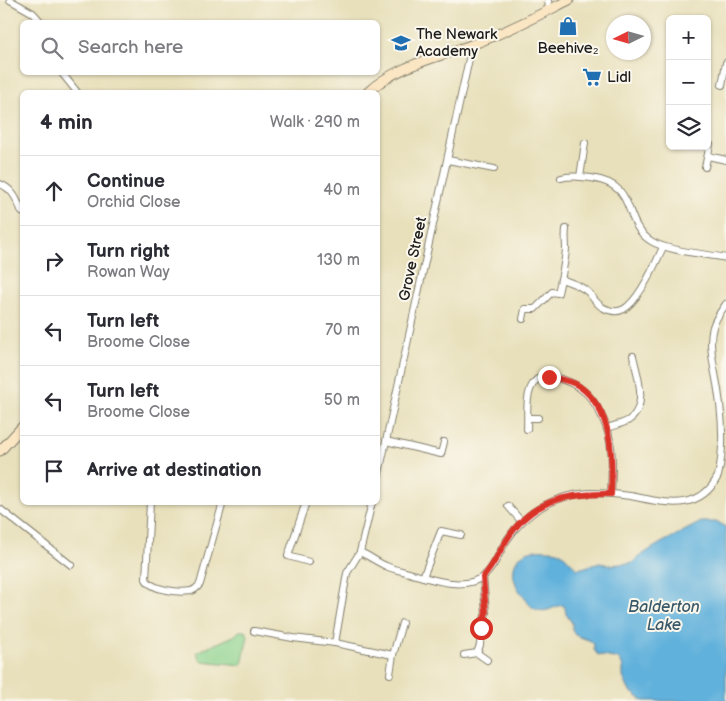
<!DOCTYPE html>
<meta charset="utf-8">
<style>
:root{--surface:#fff;--page:#f7f7f7;--text:#2b2b33;--muted:#7c7c81;--line:#e1e1e2}
body{margin:0;font-family:"Balsamiq Sans",sans-serif;background:var(--page);color:var(--text)}
.controls{position:absolute;right:15px;top:15px;display:grid;overflow:hidden;border-radius:8px;box-shadow:0 1px 4px #0004}
.controls button{width:45px;height:45px;display:grid;place-items:center;padding:0;border:0;border-bottom:1px solid var(--line);background:var(--surface);color:var(--text);font:25px sans-serif}
.compass{position:absolute;left:606px;top:15px;width:45px;height:45px;border-radius:50%;background:var(--surface);box-shadow:0 1px 4px #0004;rotate:265deg}
.stop{position:absolute;width:15px;height:15px;margin:-11px;border:4px solid #d93025;border-radius:50%;background:#fff}
.stop.end{background:#d93025;border-color:#fff;box-shadow:0 1px 5px #0008}
.list{margin:0;padding:0;list-style:none}
h2{display:flex;justify-content:space-between;align-items:center;height:65px;margin:0;padding:0 20px;font-size:21px}
h2 small{font-size:16px;font-weight:400;color:var(--muted)}
.list li{display:grid;grid-template-columns:32px 1fr auto;gap:15px;align-items:center;box-sizing:border-box;height:70px;padding:0 20px;border-top:1px solid var(--line)}
.list b{display:block;font-size:19px;white-space:nowrap}
.list p{margin:0;font-size:16px;white-space:nowrap;color:var(--muted)}
.list em{font-size:16px;font-style:normal;color:var(--muted)}
.icon{flex:none;width:28px;height:28px;fill:none;stroke:currentColor;stroke-width:2;stroke-linecap:round;stroke-linejoin:round}
.map{position:relative;flex:none;width:726px;height:701px;overflow:hidden}
.search{position:absolute;background:var(--surface);box-shadow:0 1px 4px #0004;left:20px;top:20px;width:360px;height:55px;display:flex;align-items:center;gap:12px;box-sizing:border-box;padding:0 18px;border-radius:8px;color:var(--muted);font-size:19px}
.panel{position:absolute;background:var(--surface);box-shadow:0 1px 4px #0004;left:20px;top:90px;width:360px;height:415px;border-radius:8px}
.map>svg:first-child{display:block}
.green{fill:#8cd28c;stroke:#547754}
.water{fill:#61b1dc;stroke:#3e667c}
.lines{fill:none;stroke-linecap:round;stroke-linejoin:round}
.street-casing{stroke:#827e6c;stroke-width:8}
.secondary-casing{stroke:#827e6c;stroke-width:11}
.street{stroke:#fff;stroke-width:6}
.secondary{stroke:#fbe6c4;stroke-width:9}
.route{stroke:#d93025;stroke-width:6}
.labels{text-anchor:middle;dominant-baseline:central;stroke-width:4;stroke-linejoin:round;paint-order:stroke}
.poi-label{font-size:15px;fill:#1c1c1c;stroke:#fbf7ec;text-anchor:start}
.street-label{font-size:15px;fill:#1c1c1c;stroke:#fbf7ec}
.water-label{font-size:16px;font-style:italic;fill:#385869;stroke:#fbf7ec}
</style>
<div class="map">
<svg width="726" height="701" viewBox="0 0 726 701">
<rect width="100%" height="100%" fill="#fbf7ec"/>
<filter id="ink" filterUnits="userSpaceOnUse"><feTurbulence type="fractalNoise" baseFrequency=".02" numOctaves="2"/><feDisplacementMap in="SourceGraphic" scale="10" xChannelSelector="R" yChannelSelector="G"/><feConvolveMatrix kernelMatrix="1 2 1 2 8 2 1 2 1" color-interpolation-filters="sRGB"/></filter>
<filter id="wash" filterUnits="userSpaceOnUse"><feTurbulence type="fractalNoise" baseFrequency=".0096" numOctaves="4" result="noise"/><feDisplacementMap in="SourceGraphic" scale="20" xChannelSelector="R" yChannelSelector="G"/><feGaussianBlur stdDeviation="1.12" result="paint"/><feColorMatrix in="noise" values="0 0 0 0 0 0 0 0 0 0 0 0 0 0 0 0 0 1.4 0 .05"/><feComposite in="paint" operator="in"/></filter>
<g filter="url(#wash)">
<rect width="100%" height="100%" fill="#e8e0bb"/>
<!-- green -->
<polygon class="green" points="239,631 246,631 248,636 242,665 201,661 197,652 234,636"/>
<!-- water -->
<path class="water" d="M701 522H718L726 527V701H643L629 690 623 677V667L619 659 598 655 594 650V645L591 641 575 635 572 629V623L566 614 565 608 563 605C554 606 548 613 538 610 531 608 528 603 524 597 504 574 513 546 546 550 550 550 555 550 558 551 566 555 571 564 578 569L600 563 610 565 632 563 643 554 661 543Z"/>
</g>
<g filter="url(#ink)">
<g class="lines">
<!-- street casing -->
<g class="street-casing">
<g id="street">
<polyline points="10,0 33,13 41,22"/>
<polyline points="548,0 549,10"/>
<polyline points="61,72 77,92"/>
<polyline points="722,85 726,63"/>
<polyline points="708,156 726,160"/>
<polyline points="448,160 494,169"/>
<polyline points="705,167 710,145"/>
<polyline points="580,177 585,143"/>
<path d="M561 178C571 175 581 177 591 178 640 185 620 221 651 241 667 251 706 254 726 258"/>
<path d="M0 184C13 189 17 200 22 212"/>
<path d="M561 279C571 283 581 285 589 293 593 298 596 303 602 307 609 311 617 313 624 309 639 300 656 263 663 247"/>
<path d="M523 319 525 309H535L552 292 558 293C561 279 565 264 566 249 566 242 565 237 566 229"/>
<polyline points="528,418 538,418"/>
<path d="M607 428C614 425 623 424 629 420 649 406 637 374 633 356"/>
<path d="M527 429C528 415 525 396 533 384 538 376 544 376 553 377 582 383 595 398 606 426 614 447 612 472 611 494"/>
<polyline points="386,441 441,454 444,442"/>
<polyline points="378,478 472,45"/>
<path d="M150 502 146 579C151 590 179 593 191 591 195 590 197 588 200 584L223 502"/>
<polyline points="306,502 288,556 309,562"/>
<polyline points="508,506 521,521"/>
<polyline points="0,509 71,565"/>
<path d="M360 552C369 556 377 562 386 566 394 570 404 571 412 574 433 579 465 592 485 575 496 566 499 551 507 540 526 511 555 495 589 493 603 493 617 494 630 496 663 502 699 514 718 476 726 444 721 402 714 368 712 355 709 340 713 327 715 319 721 311 726 304"/>
<polyline points="423,577 441,531 461,535"/>
<polyline points="254,631 293,638 335,643 393,655 402,623"/>
<polyline points="335,643 347,573 360,552 372,502"/>
<polyline points="477,653 480,645 481,629 486,613 483,577"/>
<polyline points="464,655 477,653 487,660"/>
<polyline points="390,674 393,655"/>
</g>
</g>
<!-- secondary casing -->
<g class="secondary-casing">
<g id="secondary">
<path d="M368 92C396 66 436 58 471 45 505 33 537 16 569 0"/>
<polyline points="0,451 22,427"/>
</g>
</g>
<!-- street -->
<use href="#street" class="street"/>
<!-- secondary -->
<use href="#secondary" class="secondary"/>
</g>
</g>
<g class="lines" filter="url(#ink)">
<!-- route -->
<path class="route" d="M481 628 486 613 483 577C494 566 498 553 506 541 531 500 566 493 611 494 613 457 613 410 579 386 570 380 559 379 549 377"/>
</g>
<!-- icons -->
<defs>
<g id="shop-bare" transform="scale(1.5)"><path d="M-5-2.5h2.3a2.7 3.5 0 0 1 5.4 0H5L5.5 6h-11ZM-1.5-2.5h3a1.5 2.3 0 0 0-3 0Z" fill="#1f6fb2" stroke="#fbf7ec" stroke-width="2.5" paint-order="stroke"/></g>
<g id="school-bare" transform="scale(1.5)"><path d="M0-5L7-2L0 1L-7-2ZM-4 1L0 2.5L4 1V4Q0 6-4 4Z" fill="#1f6fb2" stroke="#fbf7ec" stroke-width="2.5" paint-order="stroke"/></g>
<g id="supermarket-bare" transform="scale(1.5)"><path d="M-6-5.5h2.5l.6 2H6L4.5 2H-2.5L-4.4-4H-6ZM-1.5 3.2a1.3 1.3 0 1 0 .1 0ZM3 3.2a1.3 1.3 0 1 0 .1 0Z" fill="#1f6fb2" stroke="#fbf7ec" stroke-width="2.5" paint-order="stroke"/></g>
</defs>
<g fill-rule="evenodd">
<use href="#shop-bare" x="568" y="26"/>
<use href="#school-bare" x="401" y="43"/>
<use href="#supermarket-bare" x="592" y="77"/>
</g>
<g class="labels">
<!-- poi labels -->
<g class="poi-label">
<text x="416" y="34">The Newark<tspan x="416" dy="17">Academy</tspan></text>
<text x="568" y="48" text-anchor="middle">Beehive₂</text>
<text x="607" y="77">Lidl</text>
</g>
<!-- street labels -->
<g class="street-label">
<text transform="translate(413 259) rotate(-78)">Grove Street</text>
</g>
<!-- water labels -->
<g class="water-label">
<text x="664" y="607">Balderton<tspan x="664" dy="18">Lake</tspan></text>
</g>
</g>
</svg>
<div class="controls">
<button>+</button>
<button>−</button>
<button><svg class="icon" aria-label="layers" viewBox="0 0 24 24"><path d="M12 4l9 5-9 5-9-5zM3 14l9 5 9-5"/></svg></button>
</div>
<svg class="compass" viewBox="-18 -18 36 36"><path d="M0-13l5 13h-10z" fill="#e53935"/><path d="M0 13l5-13h-10z" fill="#7c7c81"/></svg>
<div class="stop" style="left:481px;top:628px"></div>
<div class="stop end" style="left:549px;top:377px"></div>
<div class="search"><svg class="icon" aria-label="search" viewBox="0 0 24 24"><circle cx="10" cy="10" r="6"/><path d="M15 15l6 6"/></svg>Search here</div>
<section class="panel">
<h2>4 min<small>Walk · 290 m</small></h2>
<ul class="list">
<li><svg class="icon" aria-label="ahead" viewBox="0 0 24 24"><path d="M12 20V5M6 11l6-6 6 6"/></svg><div><b>Continue</b><p>Orchid Close</p></div><em>40 m</em></li>
<li><svg class="icon" aria-label="right" viewBox="0 0 24 24"><path d="M7 20v-9h11M14 6l5 5-5 5"/></svg><div><b>Turn right</b><p>Rowan Way</p></div><em>130 m</em></li>
<li><svg class="icon" aria-label="left" viewBox="0 0 24 24"><path d="M17 20v-9H6M10 6l-5 5 5 5"/></svg><div><b>Turn left</b><p>Broome Close</p></div><em>70 m</em></li>
<li><svg class="icon" aria-label="left" viewBox="0 0 24 24"><path d="M17 20v-9H6M10 6l-5 5 5 5"/></svg><div><b>Turn left</b><p>Broome Close</p></div><em>50 m</em></li>
<li><svg class="icon" aria-label="arrive" viewBox="0 0 24 24"><path d="M6 21V4h12l-3 4 3 4H6"/></svg><div><b>Arrive at destination</b></div></li>
</ul>
</section>
</div>
